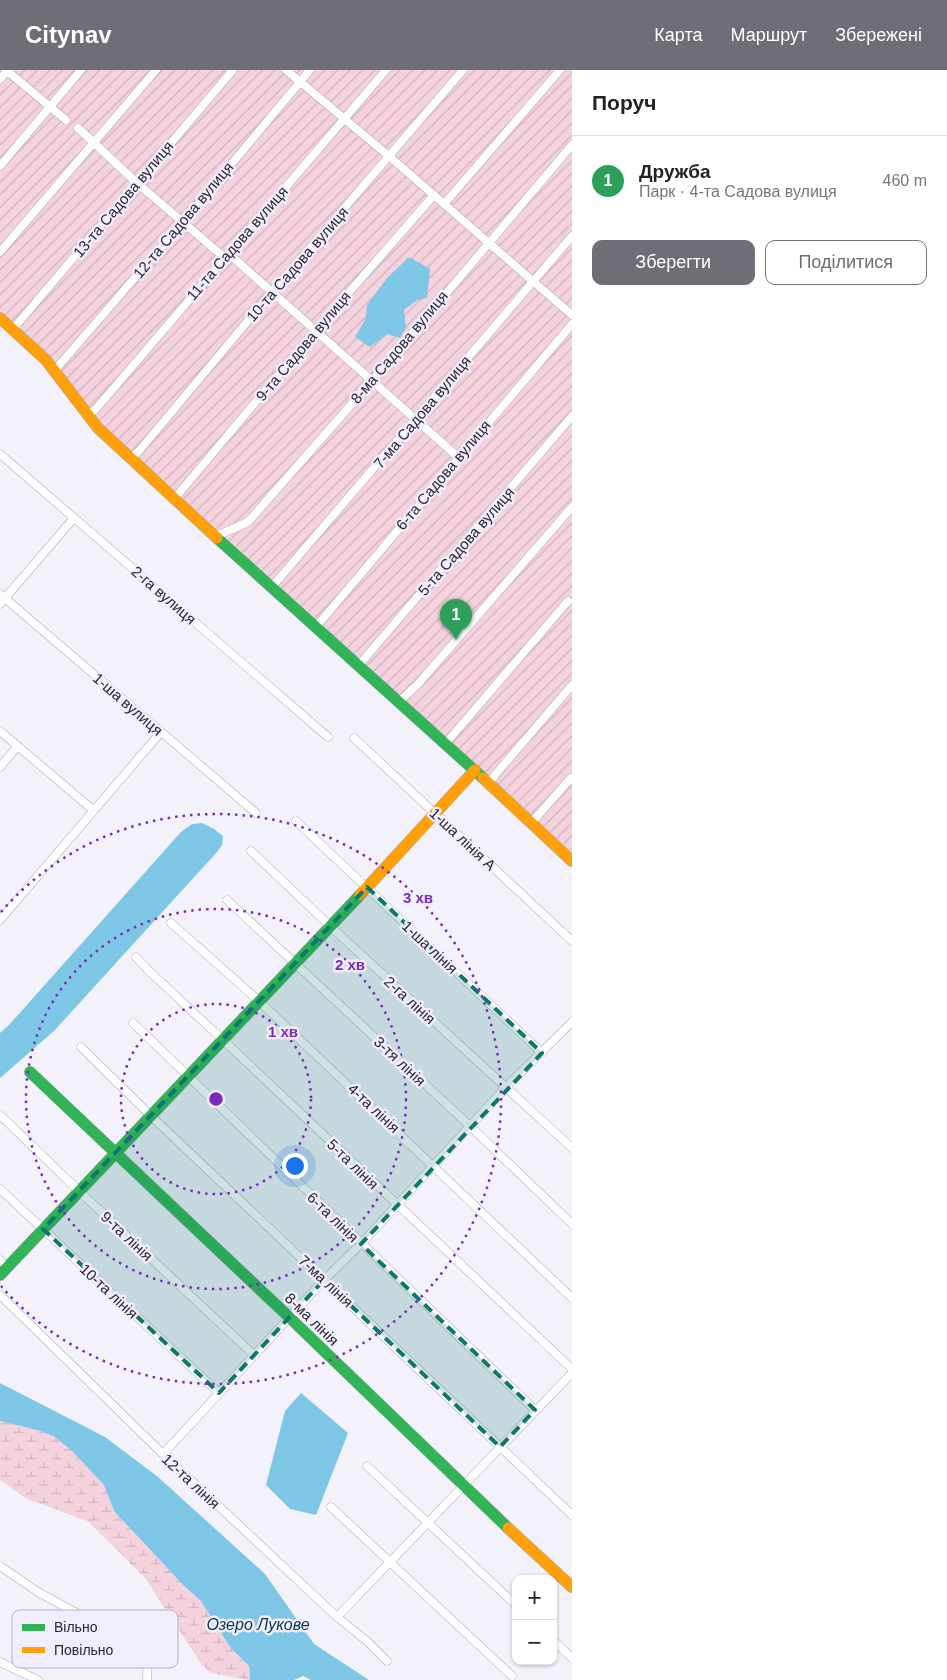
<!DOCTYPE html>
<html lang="uk">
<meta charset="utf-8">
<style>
:root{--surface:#fff;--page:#f6f6f6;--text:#222;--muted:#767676;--line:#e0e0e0;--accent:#6f6d75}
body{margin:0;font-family:Arial,sans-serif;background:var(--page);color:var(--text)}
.controls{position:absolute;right:15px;bottom:15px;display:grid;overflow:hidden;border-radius:10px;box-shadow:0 1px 4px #0004}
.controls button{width:45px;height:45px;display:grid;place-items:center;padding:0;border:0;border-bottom:1px solid var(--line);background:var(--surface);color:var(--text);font:25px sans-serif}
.you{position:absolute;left:294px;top:1095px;width:18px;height:18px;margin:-12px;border:4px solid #fff;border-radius:50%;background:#1a73e8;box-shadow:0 0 0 8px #1a73e833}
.badge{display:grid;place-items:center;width:32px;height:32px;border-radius:50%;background:var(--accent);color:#fff;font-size:16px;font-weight:700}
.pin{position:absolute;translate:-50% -41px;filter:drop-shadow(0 1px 2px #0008)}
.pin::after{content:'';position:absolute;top:26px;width:18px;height:15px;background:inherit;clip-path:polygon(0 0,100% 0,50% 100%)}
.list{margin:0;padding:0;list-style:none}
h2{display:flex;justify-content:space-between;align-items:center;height:65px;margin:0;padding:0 20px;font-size:21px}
h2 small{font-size:16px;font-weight:400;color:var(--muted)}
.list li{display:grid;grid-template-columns:32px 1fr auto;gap:15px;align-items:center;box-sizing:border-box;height:90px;padding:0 20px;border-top:1px solid var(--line)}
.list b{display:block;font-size:19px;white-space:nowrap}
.list p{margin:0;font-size:16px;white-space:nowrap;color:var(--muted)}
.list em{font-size:16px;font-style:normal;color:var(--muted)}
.actions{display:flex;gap:10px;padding:15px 20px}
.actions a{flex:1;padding:11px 0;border:1px solid var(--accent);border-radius:10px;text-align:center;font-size:18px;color:var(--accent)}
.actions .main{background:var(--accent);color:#fff}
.map{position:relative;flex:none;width:572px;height:1610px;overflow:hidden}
header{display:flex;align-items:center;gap:30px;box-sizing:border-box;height:70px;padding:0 25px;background:var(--accent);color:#fff}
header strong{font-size:24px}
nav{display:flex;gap:28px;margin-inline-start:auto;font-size:18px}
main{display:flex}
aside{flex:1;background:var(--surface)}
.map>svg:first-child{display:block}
.wetland{fill:url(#wetland-marsh)}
.garden{fill:url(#garden-furrows)}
.water{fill:#7dc6e6}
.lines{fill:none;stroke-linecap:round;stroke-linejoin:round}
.street-casing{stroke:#adabb2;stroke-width:9}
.fast-casing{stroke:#adabb2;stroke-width:12}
.slow-casing{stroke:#adabb2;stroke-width:12}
.street{stroke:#fdfdfe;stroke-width:8}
.fast{stroke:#30b455;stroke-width:11}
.slow{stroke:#ff9f0a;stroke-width:11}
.marked{fill:#0f766e;fill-opacity:0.2;stroke:#0f766e;stroke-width:4;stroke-dasharray:10 6;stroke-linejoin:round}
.ring{fill:none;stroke:#7b2cbf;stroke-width:2.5;stroke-dasharray:2.5 5}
.labels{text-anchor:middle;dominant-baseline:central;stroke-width:5;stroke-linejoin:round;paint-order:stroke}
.street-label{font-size:15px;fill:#28262e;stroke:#f1edfe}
.water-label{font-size:16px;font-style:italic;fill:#073748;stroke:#f1edfe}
.key{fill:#f1edfe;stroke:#b5b1c0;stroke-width:1}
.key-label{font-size:14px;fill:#28262e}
.centre{fill:#7b2cbf;stroke:#f1edfe;stroke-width:2.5}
.ring-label{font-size:15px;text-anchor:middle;font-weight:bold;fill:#7b2cbf;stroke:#f1edfe;stroke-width:5;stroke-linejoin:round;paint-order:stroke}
</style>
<header>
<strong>Citynav</strong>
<nav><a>Карта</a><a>Маршрут</a><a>Збережені</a></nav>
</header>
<main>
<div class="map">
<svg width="572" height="1610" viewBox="0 0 572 1610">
<defs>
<pattern id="wetland-marsh" width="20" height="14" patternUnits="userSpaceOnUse" patternTransform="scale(1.25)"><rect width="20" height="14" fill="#f4d2dd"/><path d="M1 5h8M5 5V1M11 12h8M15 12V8" fill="none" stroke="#d1b4be"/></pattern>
<pattern id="garden-furrows" width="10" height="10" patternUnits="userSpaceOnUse" patternTransform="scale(1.25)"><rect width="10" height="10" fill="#f4d2dd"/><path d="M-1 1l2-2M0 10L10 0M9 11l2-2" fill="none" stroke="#d1b4be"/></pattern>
</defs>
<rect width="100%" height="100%" fill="#f3f1fa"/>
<!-- wetland -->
<polygon class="wetland" points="0,1351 41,1361 55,1367 72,1381 104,1415 114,1441 184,1516 201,1531 230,1577 249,1596 250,1610 211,1603 202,1595 145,1508 105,1468 87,1451 25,1428 0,1410"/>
<!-- garden -->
<polygon class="garden" points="0,0 572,0 572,782 106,358 49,285 0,242"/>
<!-- water -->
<g class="water">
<polygon points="409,187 430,199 427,228 417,230 404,240 406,258 400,268 387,264 370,277 355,267 366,248 367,235 387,208"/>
<polygon points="202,753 214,759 223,766 222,775 217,782 54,961 0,1008 0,963 9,955 181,762 192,754"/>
<polygon points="0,1313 105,1367 158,1407 265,1504 314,1574 369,1610 311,1610 303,1606 294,1610 250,1610 249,1596 230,1577 201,1531 184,1516 114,1441 104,1415 72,1381 55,1367 41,1361 0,1351"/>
<polygon points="301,1323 348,1363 316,1445 290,1439 266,1415 285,1341"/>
</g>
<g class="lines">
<!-- street casing -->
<g class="street-casing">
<g id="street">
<polyline points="6,0 66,50"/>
<polyline points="286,0 390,87 572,245"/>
<polyline points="0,9 8,0"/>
<polyline points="78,58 137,113 225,188 228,183 458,387"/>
<polyline points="0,96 81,0"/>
<polyline points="444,134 560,0"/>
<polyline points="0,182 156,0"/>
<polyline points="13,259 233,0"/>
<polyline points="55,300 183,152 310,0"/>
<polyline points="87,344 95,340 386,0"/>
<polyline points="0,384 328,667"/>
<polyline points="131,388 139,381 272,222 463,0"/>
<polyline points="175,428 316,260 434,125"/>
<polyline points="216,466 248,452 372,311 572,75"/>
<polyline points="271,518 572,166"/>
<polyline points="0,524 256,743"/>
<polyline points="0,534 74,448"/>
<polyline points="316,557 572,254"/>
<polyline points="359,595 572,346"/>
<polyline points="399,632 418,614 572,437"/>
<polyline points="0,661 93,740"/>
<polyline points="354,668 572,871"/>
<polyline points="446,673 568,531"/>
<polyline points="0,697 18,676"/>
<polyline points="489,713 495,705 572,615"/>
<polyline points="296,751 542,983"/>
<polyline points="532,752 571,708"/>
<polyline points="251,781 330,856 572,1078"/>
<polyline points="227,830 470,1056 572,1154"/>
<polyline points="0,850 161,662"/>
<polyline points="171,853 259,931 572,1228"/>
<polyline points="136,887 149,901 223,970 572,1299"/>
<polyline points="133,953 535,1340"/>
<polyline points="81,977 150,1045 572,1445"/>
<polyline points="0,1045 79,1121 255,1286"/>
<polyline points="0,1119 219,1323"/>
<polyline points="0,1190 7,1197"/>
<polyline points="0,1225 163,1384 337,1547 367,1571 387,1591"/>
<polyline points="163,1384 324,1210 361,1174 506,1017 572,952"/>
<polyline points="367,1396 516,1535"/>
<polyline points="331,1437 512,1606"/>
<polyline points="0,1496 38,1522 148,1582 147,1610"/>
<polyline points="337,1547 572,1303"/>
<polyline points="553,1570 572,1588"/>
<polyline points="0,1592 38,1610"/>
</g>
</g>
<!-- fast casing -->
<g class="fast-casing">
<g id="fast">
<polyline points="217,468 483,708"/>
<polyline points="30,1002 290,1248 508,1458"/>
<polyline points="0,1205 360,825"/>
</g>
</g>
<!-- slow casing -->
<g class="slow-casing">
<g id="slow">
<polyline points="0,248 46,290 98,358 217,468"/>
<polyline points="483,708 572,791"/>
<polyline points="360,825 475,700"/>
<polyline points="508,1458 572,1517"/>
</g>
</g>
<!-- street -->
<use href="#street" class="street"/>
<!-- fast -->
<use href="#fast" class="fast"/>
<!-- slow -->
<use href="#slow" class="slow"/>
</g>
<!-- marked area -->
<path class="marked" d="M367 817 542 983 361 1174 535 1340 500 1377 324 1210 219 1323 43 1159Z"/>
<!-- distance rings -->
<g class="ring">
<circle cx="216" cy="1029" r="95"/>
<circle cx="216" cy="1029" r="190"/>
<path d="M1 842A285 285 0 1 1 1 1216"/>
</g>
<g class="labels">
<!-- street labels -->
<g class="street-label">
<text transform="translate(123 129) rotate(-50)">13-та Садова вулиця</text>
<text transform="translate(183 150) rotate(-50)">12-та Садова вулиця</text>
<text transform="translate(237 173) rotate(-49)">11-та Садова вулиця</text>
<text transform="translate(297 194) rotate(-49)">10-та Садова вулиця</text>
<text transform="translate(303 276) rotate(-50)">9-та Садова вулиця</text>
<text transform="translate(399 277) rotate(-50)">8-ма Садова вулиця</text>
<text transform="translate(422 342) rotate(-50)">7-ма Садова вулиця</text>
<text transform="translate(443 405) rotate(-50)">6-та Садова вулиця</text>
<text transform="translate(466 471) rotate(-49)">5-та Садова вулиця</text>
<text transform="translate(164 525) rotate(41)">2-га вулиця</text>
<text transform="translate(128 634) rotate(41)">1-ша вулиця</text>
<text transform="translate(463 769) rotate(43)">1-ша лінія А</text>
<text transform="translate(430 877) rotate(43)">1-ша лінія</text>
<text transform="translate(410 930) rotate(42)">2-га лінія</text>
<text transform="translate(400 991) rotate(43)">3-тя лінія</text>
<text transform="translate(374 1038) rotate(43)">4-та лінія</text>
<text transform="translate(353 1094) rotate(44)">5-та лінія</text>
<text transform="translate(333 1147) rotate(44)">6-та лінія</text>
<text transform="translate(127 1166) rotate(43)">9-та лінія</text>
<text transform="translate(326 1211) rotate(43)">7-ма лінія</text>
<text transform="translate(109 1221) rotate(43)">10-та лінія</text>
<text transform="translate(312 1249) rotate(44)">8-ма лінія</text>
<text transform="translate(191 1411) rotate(43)">12-та лінія</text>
</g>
<!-- water labels -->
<g class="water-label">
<text x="258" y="1554">Озеро Лукове</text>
</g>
</g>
<!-- legend -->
<rect x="12" y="1540" width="166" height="58" rx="8" class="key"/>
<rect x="22" y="1554" width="23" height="7" fill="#30b455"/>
<rect x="22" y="1577" width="23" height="6" fill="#ff9f0a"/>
<g class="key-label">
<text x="54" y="1562">Вільно</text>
<text x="54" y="1585">Повільно</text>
</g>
<circle cx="216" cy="1029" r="8" class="centre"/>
<g class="ring-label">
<text x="418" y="833">3 хв</text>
<text x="350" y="900">2 хв</text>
<text x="283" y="967">1 хв</text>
</g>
</svg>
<div class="controls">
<button>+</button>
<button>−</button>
</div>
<div class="you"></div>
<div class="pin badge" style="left:456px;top:570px;background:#2e9e5b">1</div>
</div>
<aside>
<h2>Поруч<small></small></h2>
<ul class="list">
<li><span class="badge" style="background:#2e9e5b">1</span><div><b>Дружба</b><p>Парк · 4-та Садова вулиця</p></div><em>460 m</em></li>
</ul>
<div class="actions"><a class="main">Зберегти</a><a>Поділитися</a></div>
</aside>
</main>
